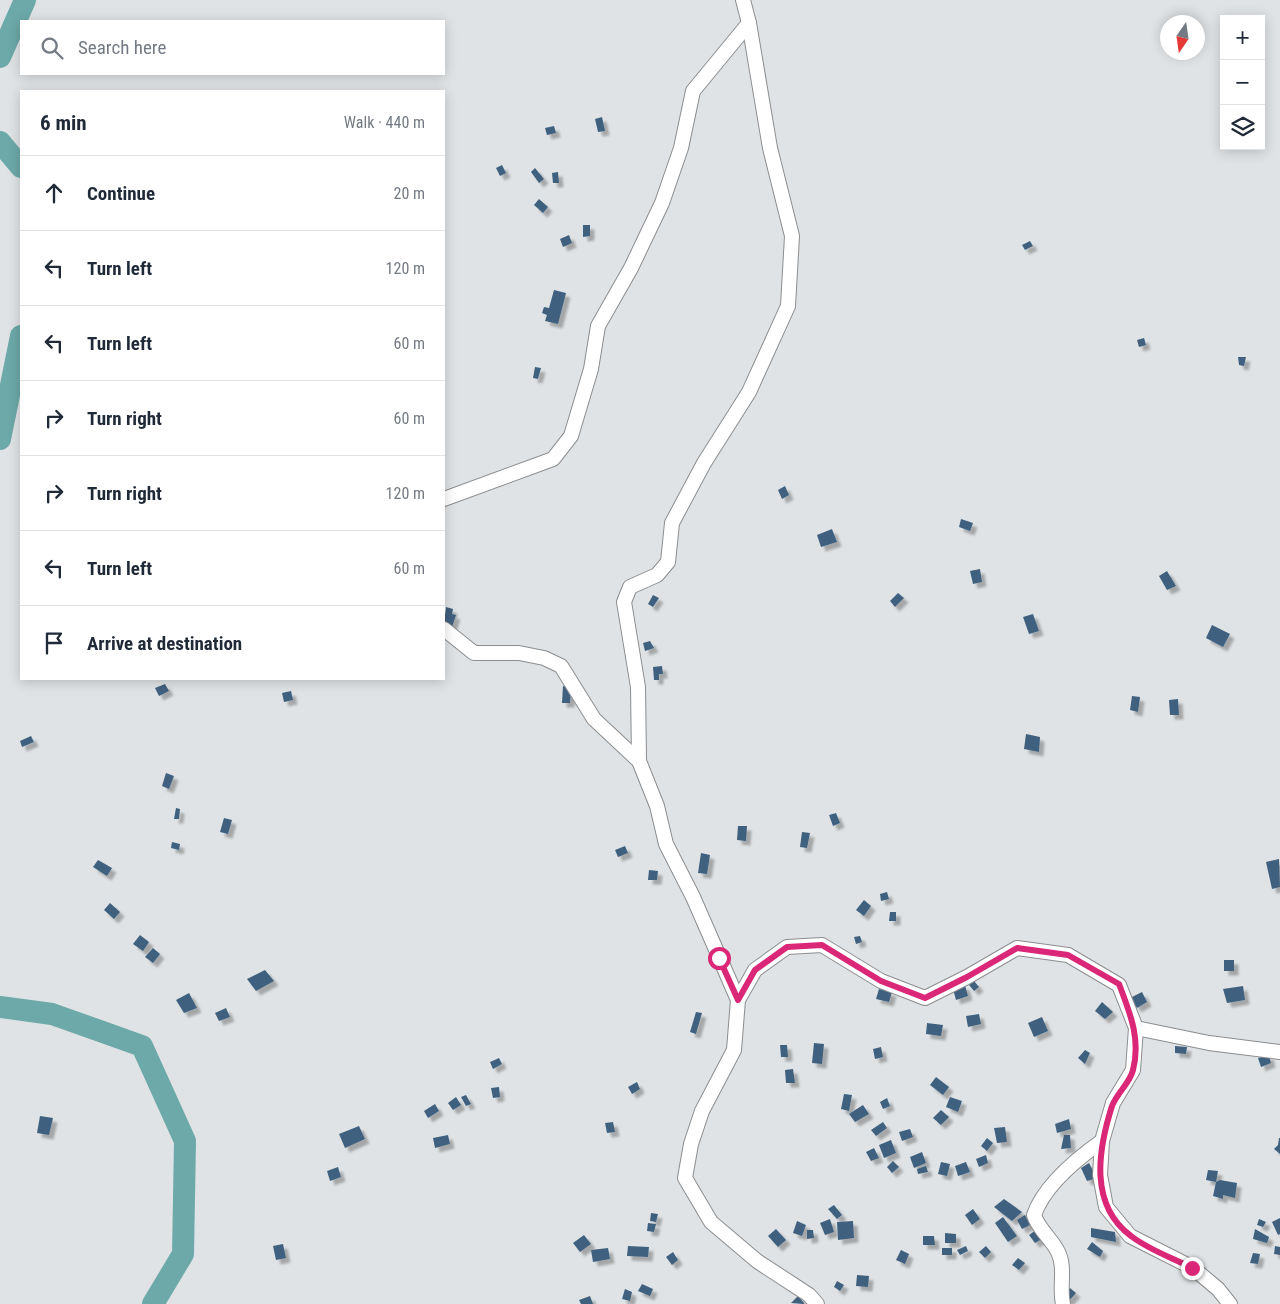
<!DOCTYPE html>
<meta charset="utf-8">
<style>
:root{--surface:#fff;--page:#f6f6f7;--text:#1f2937;--muted:#747a83;--line:#e0e1e3}
body{margin:0;font-family:"Roboto Condensed",sans-serif;background:var(--page);color:var(--text)}
.controls{position:absolute;right:15px;top:15px;display:grid;overflow:hidden;border-radius:0px;box-shadow:0 2px 12px #0003}
.controls button{width:45px;height:45px;display:grid;place-items:center;padding:0;border:0;border-bottom:1px solid var(--line);background:var(--surface);color:var(--text);font:25px sans-serif}
.compass{position:absolute;left:1160px;top:15px;width:45px;height:45px;border-radius:50%;background:var(--surface);box-shadow:0 2px 12px #0003;rotate:193deg}
.stop{position:absolute;width:15px;height:15px;margin:-11px;border:4px solid #db2777;border-radius:50%;background:#fff}
.stop.end{background:#db2777;border-color:#fff;box-shadow:0 1px 5px #0008}
.list{margin:0;padding:0;list-style:none}
h2{display:flex;justify-content:space-between;align-items:center;height:65px;margin:0;padding:0 20px;font-size:21px}
h2 small{font-size:16px;font-weight:400;color:var(--muted)}
.list li{display:grid;grid-template-columns:32px 1fr auto;gap:15px;align-items:center;box-sizing:border-box;height:75px;padding:0 20px;border-top:1px solid var(--line)}
.list b{display:block;font-size:19px;white-space:nowrap}
.list em{font-size:16px;font-style:normal;color:var(--muted)}
.icon{flex:none;width:28px;height:28px;fill:none;stroke:currentColor;stroke-width:2;stroke-linecap:round;stroke-linejoin:round}
.map{position:relative;flex:none;width:1280px;height:1304px;overflow:hidden}
.search{position:absolute;background:var(--surface);box-shadow:0 2px 12px #0003;left:20px;top:20px;width:425px;height:55px;display:flex;align-items:center;gap:12px;box-sizing:border-box;padding:0 18px;border-radius:0px;color:var(--muted);font-size:19px}
.panel{position:absolute;background:var(--surface);box-shadow:0 2px 12px #0003;left:20px;top:90px;width:425px;height:590px;border-radius:0px}
.map>svg:first-child{display:block}
.lines{fill:none;stroke-linecap:round;stroke-linejoin:round}
.river{stroke:#6da9a9;stroke-width:22}
.building{fill:#3f617f;filter:url(#shadow)}
.minor-casing{stroke:#8b8d8f;stroke-width:16}
.minor{stroke:#fff;stroke-width:14}
.route{stroke:#db2777;stroke-width:6}
</style>
<div class="map">
<svg width="1280" height="1304" viewBox="0 0 1280 1304">
<defs>
<filter id="shadow"><feDropShadow dx="4.5" dy="4.5" stdDeviation="1" flood-color="#0004"/></filter>
</defs>
<rect width="100%" height="100%" fill="#e0e3e5"/>
<g class="lines">
<!-- river -->
<g class="river">
<polyline points="0,57 25,0"/>
<polyline points="0,142 21,167"/>
<polyline points="0,439 21,336"/>
<polyline points="0,1007 52,1014 142,1046 185,1141 183,1254 153,1304"/>
</g>
</g>
<!-- building -->
<g class="building">
<polygon points="602,117 605,131 598,132 595,119"/>
<polygon points="554,126 556,133 547,135 545,128"/>
<polygon points="502,165 506,173 500,176 496,168"/>
<polygon points="535,168 544,179 539,183 531,172"/>
<polygon points="558,172 559,183 553,183 552,173"/>
<polygon points="539,199 548,207 543,213 534,205"/>
<polygon points="583,225 590,225 590,236 583,237"/>
<polygon points="569,235 572,243 563,247 560,239"/>
<polygon points="1030,241 1033,246 1025,250 1022,245"/>
<polygon points="554,290 566,293 558,324 545,321 547,315 542,313 544,307 549,308"/>
<polygon points="1144,338 1146,345 1139,347 1137,340"/>
<polygon points="1238,357 1246,357 1244,366 1239,365"/>
<polygon points="535,367 541,368 538,379 533,378"/>
<polygon points="785,486 789,495 782,499 778,490"/>
<polygon points="961,519 973,523 970,531 959,527"/>
<polygon points="832,529 837,542 821,547 817,535"/>
<polygon points="980,569 982,582 973,584 970,571"/>
<polygon points="1167,571 1176,586 1167,590 1159,576"/>
<polygon points="898,593 904,598 895,607 890,601"/>
<polygon points="653,595 659,598 653,607 648,604"/>
<polygon points="446,607 453,609 452,614 456,615 452,627 444,624"/>
<polygon points="1033,614 1039,631 1029,634 1023,617"/>
<polygon points="1212,625 1230,634 1223,647 1206,638"/>
<polygon points="650,641 654,648 645,651 643,643"/>
<polygon points="662,666 663,674 659,674 659,680 654,680 653,667"/>
<polygon points="165,684 169,691 159,696 155,688"/>
<polygon points="563,686 571,687 570,703 562,703"/>
<polygon points="291,691 293,700 284,702 282,693"/>
<polygon points="1132,696 1140,697 1138,712 1130,710"/>
<polygon points="1178,699 1179,715 1170,715 1169,700"/>
<polygon points="1026,734 1040,737 1039,752 1024,749"/>
<polygon points="31,736 34,742 22,747 20,741"/>
<polygon points="166,773 174,776 169,789 162,786"/>
<polygon points="176,808 180,809 179,819 174,819"/>
<polygon points="836,813 840,823 833,826 829,815"/>
<polygon points="224,818 232,820 228,834 220,832"/>
<polygon points="738,826 747,826 746,841 737,840"/>
<polygon points="802,832 810,833 807,848 800,847"/>
<polygon points="172,842 180,844 179,850 171,848"/>
<polygon points="625,846 628,853 618,857 615,850"/>
<polygon points="701,853 710,855 707,874 698,873"/>
<polygon points="1279,859 1280,887 1272,889 1266,862"/>
<polygon points="98,860 112,868 107,876 93,867"/>
<polygon points="649,870 658,871 657,880 648,880"/>
<polygon points="887,892 889,899 881,901 880,894"/>
<polygon points="864,900 871,906 864,916 856,910"/>
<polygon points="110,903 120,912 114,919 104,910"/>
<polygon points="890,912 896,912 896,921 889,921"/>
<polygon points="140,935 149,942 143,951 133,944"/>
<polygon points="860,936 862,942 856,944 854,937"/>
<polygon points="153,948 160,954 153,963 145,957"/>
<rect x="1224" y="960" width="10" height="11"/>
<polygon points="265,970 274,981 256,991 247,979"/>
<polygon points="974,981 979,987 974,991 969,985"/>
<polygon points="965,985 968,996 956,1000 953,989"/>
<polygon points="1243,986 1245,1000 1227,1003 1223,989"/>
<polygon points="879,989 892,992 889,1002 876,999"/>
<polygon points="1142,992 1147,1002 1137,1008 1130,998"/>
<polygon points="189,993 197,1008 184,1013 176,1000"/>
<polygon points="1102,1002 1113,1012 1105,1019 1095,1011"/>
<polygon points="226,1008 230,1017 219,1021 215,1013"/>
<polygon points="696,1012 702,1013 696,1034 690,1032"/>
<polygon points="979,1014 981,1024 968,1027 966,1016"/>
<polygon points="1042,1017 1048,1031 1034,1037 1028,1023"/>
<polygon points="927,1023 943,1025 941,1036 926,1034"/>
<polygon points="814,1043 824,1044 822,1064 812,1063"/>
<polygon points="780,1045 787,1045 788,1057 781,1057"/>
<polygon points="1175,1046 1187,1047 1186,1054 1175,1053"/>
<polygon points="881,1047 883,1057 875,1059 873,1049"/>
<polygon points="1085,1050 1090,1053 1085,1064 1078,1058"/>
<polygon points="1269,1055 1271,1063 1261,1067 1258,1058"/>
<polygon points="499,1058 502,1064 493,1069 490,1062"/>
<polygon points="793,1069 795,1083 786,1083 785,1070"/>
<polygon points="936,1077 949,1087 943,1095 930,1085"/>
<polygon points="637,1082 640,1089 632,1094 628,1087"/>
<polygon points="499,1087 500,1097 493,1098 491,1088"/>
<polygon points="844,1094 852,1095 849,1111 841,1109"/>
<polygon points="466,1095 471,1104 466,1106 461,1097"/>
<polygon points="456,1097 461,1105 453,1110 448,1103"/>
<polygon points="950,1097 962,1101 958,1112 946,1107"/>
<polygon points="887,1098 890,1106 883,1109 880,1102"/>
<polygon points="435,1104 439,1111 428,1118 424,1111"/>
<polygon points="863,1105 869,1114 855,1122 849,1114"/>
<polygon points="941,1110 949,1117 941,1125 933,1118"/>
<polygon points="40,1116 53,1118 49,1135 37,1133"/>
<polygon points="1069,1119 1071,1129 1057,1133 1055,1124"/>
<polygon points="613,1122 615,1132 607,1133 605,1123"/>
<polygon points="883,1122 887,1128 876,1136 871,1130"/>
<polygon points="359,1126 365,1139 345,1148 339,1134"/>
<polygon points="1005,1127 1007,1142 997,1143 994,1128"/>
<polygon points="910,1129 913,1137 902,1141 899,1132"/>
<polygon points="448,1135 450,1144 435,1148 433,1138"/>
<polygon points="1064,1135 1070,1135 1071,1148 1061,1149"/>
<polygon points="987,1138 993,1143 987,1151 981,1146"/>
<polygon points="1279,1138 1280,1138 1280,1154 1274,1149 1278,1145"/>
<polygon points="891,1140 896,1153 884,1158 879,1145"/>
<polygon points="874,1148 879,1158 871,1161 866,1152"/>
<polygon points="922,1152 926,1163 914,1168 910,1157"/>
<polygon points="986,1155 988,1163 979,1167 976,1159"/>
<polygon points="893,1161 899,1167 892,1173 887,1167"/>
<polygon points="941,1162 950,1164 947,1176 938,1174"/>
<polygon points="966,1162 970,1172 958,1176 955,1166"/>
<polygon points="1089,1163 1097,1178 1087,1181 1081,1168"/>
<polygon points="926,1166 928,1172 918,1174 917,1169"/>
<polygon points="338,1167 341,1177 330,1181 327,1171"/>
<polygon points="1208,1170 1218,1171 1216,1182 1206,1180"/>
<polygon points="1220,1180 1237,1183 1235,1198 1223,1195 1223,1199 1213,1196 1216,1182"/>
<polygon points="1004,1199 1022,1212 1012,1221 994,1207"/>
<polygon points="834,1205 842,1215 837,1219 828,1209"/>
<polygon points="973,1209 980,1219 972,1225 965,1215"/>
<polygon points="651,1213 658,1214 656,1222 650,1221"/>
<polygon points="1025,1215 1030,1225 1022,1229 1017,1220"/>
<polygon points="1003,1217 1017,1236 1008,1242 995,1223"/>
<polygon points="1280,1218 1280,1234 1278,1235 1272,1222"/>
<polygon points="830,1219 834,1232 825,1235 820,1223"/>
<polygon points="1259,1219 1266,1222 1263,1227 1257,1225"/>
<polygon points="797,1221 806,1225 802,1236 793,1233"/>
<polygon points="853,1221 854,1238 838,1240 837,1222"/>
<polygon points="648,1223 656,1224 654,1232 647,1231"/>
<polygon points="1091,1228 1115,1232 1116,1242 1091,1237"/>
<polygon points="776,1229 786,1240 778,1247 768,1236"/>
<polygon points="1255,1229 1269,1237 1267,1243 1253,1239"/>
<polygon points="807,1230 813,1230 814,1238 807,1239"/>
<polygon points="1036,1230 1042,1239 1035,1243 1029,1235"/>
<polygon points="945,1233 956,1234 956,1243 945,1243"/>
<polygon points="584,1235 591,1244 580,1252 573,1243"/>
<polygon points="923,1236 934,1236 935,1245 923,1245"/>
<polygon points="1092,1242 1103,1251 1100,1257 1087,1249"/>
<polygon points="283,1244 286,1258 276,1260 273,1246"/>
<polygon points="628,1246 649,1247 648,1257 627,1256"/>
<polygon points="966,1246 968,1251 960,1255 957,1250"/>
<polygon points="986,1246 991,1252 985,1258 979,1252"/>
<polygon points="1275,1246 1280,1247 1280,1255 1274,1254"/>
<polygon points="608,1248 610,1259 593,1262 591,1250"/>
<rect x="942" y="1248" width="10" height="7"/>
<polygon points="901,1250 909,1254 905,1264 896,1260"/>
<polygon points="673,1252 678,1260 672,1265 666,1257"/>
<polygon points="1253,1253 1260,1254 1258,1264 1250,1263"/>
<polygon points="1018,1258 1025,1263 1019,1270 1012,1265"/>
<polygon points="857,1275 869,1276 868,1287 856,1286"/>
<polygon points="837,1281 844,1285 840,1291 834,1287"/>
<polygon points="642,1284 653,1289 650,1296 638,1291"/>
<polygon points="1070,1288 1076,1293 1068,1302 1062,1297"/>
<polygon points="625,1289 632,1292 630,1301 622,1299"/>
<polygon points="590,1296 593,1304 581,1304 579,1300"/>
<polygon points="798,1296 804,1303 804,1304 791,1303"/>
</g>
<g class="lines">
<!-- minor casing -->
<g class="minor-casing">
<g id="minor">
<polyline points="444,499 553,459 571,436 591,369 598,326 631,268 662,203 681,148 693,91 749,23"/>
<polyline points="444,629 474,653 519,653 544,658 561,666 594,719 639,761"/>
<polyline points="738,1000 693,897 666,844 657,806 639,761 638,687 624,602 630,587 657,575 668,562 672,523 704,463 749,392 788,306 792,236 770,148 749,23 743,0"/>
<polyline points="1136,1028 1209,1043 1280,1052"/>
<polyline points="817,1304 809,1295 757,1261 711,1222 685,1178 691,1144 702,1111 734,1050 738,1000 755,970 787,947 822,945 881,981 925,998 967,977 1017,948 1068,955 1119,985 1136,1028 1133,1070 1113,1103 1102,1141 1100,1175 1106,1207 1130,1236 1193,1268 1218,1289 1230,1304"/>
<path d="M1063 1304C1059 1287 1066 1268 1058 1252 1052 1239 1038 1229 1034 1215 1044 1186 1078 1158 1102 1141"/>
</g>
</g>
<!-- minor -->
<use href="#minor" class="minor"/>
</g>
<g class="lines">
<!-- route -->
<path class="route" d="M719 958 738 1000 755 970 787 947 822 945 881 981 925 998 967 977 1017 948 1068 955 1119 984C1130 1013 1141 1039 1133 1070 1130 1083 1117 1093 1112 1106 1098 1150 1089 1205 1131 1236 1149 1250 1173 1258 1192 1268"/>
</g>
</svg>
<div class="controls">
<button>+</button>
<button>−</button>
<button><svg class="icon" aria-label="layers" viewBox="0 0 24 24"><path d="M12 4l9 5-9 5-9-5zM3 14l9 5 9-5"/></svg></button>
</div>
<svg class="compass" viewBox="-18 -18 36 36"><path d="M0-13l5 13h-10z" fill="#e53935"/><path d="M0 13l5-13h-10z" fill="#747a83"/></svg>
<div class="stop" style="left:719px;top:958px"></div>
<div class="stop end" style="left:1192px;top:1268px"></div>
<div class="search"><svg class="icon" aria-label="search" viewBox="0 0 24 24"><circle cx="10" cy="10" r="6"/><path d="M15 15l6 6"/></svg>Search here</div>
<section class="panel">
<h2>6 min<small>Walk · 440 m</small></h2>
<ul class="list">
<li><svg class="icon" aria-label="ahead" viewBox="0 0 24 24"><path d="M12 20V5M6 11l6-6 6 6"/></svg><div><b>Continue</b></div><em>20 m</em></li>
<li><svg class="icon" aria-label="left" viewBox="0 0 24 24"><path d="M17 20v-9H6M10 6l-5 5 5 5"/></svg><div><b>Turn left</b></div><em>120 m</em></li>
<li><svg class="icon" aria-label="left" viewBox="0 0 24 24"><path d="M17 20v-9H6M10 6l-5 5 5 5"/></svg><div><b>Turn left</b></div><em>60 m</em></li>
<li><svg class="icon" aria-label="right" viewBox="0 0 24 24"><path d="M7 20v-9h11M14 6l5 5-5 5"/></svg><div><b>Turn right</b></div><em>60 m</em></li>
<li><svg class="icon" aria-label="right" viewBox="0 0 24 24"><path d="M7 20v-9h11M14 6l5 5-5 5"/></svg><div><b>Turn right</b></div><em>120 m</em></li>
<li><svg class="icon" aria-label="left" viewBox="0 0 24 24"><path d="M17 20v-9H6M10 6l-5 5 5 5"/></svg><div><b>Turn left</b></div><em>60 m</em></li>
<li><svg class="icon" aria-label="arrive" viewBox="0 0 24 24"><path d="M6 21V4h12l-3 4 3 4H6"/></svg><div><b>Arrive at destination</b></div></li>
</ul>
</section>
</div>
